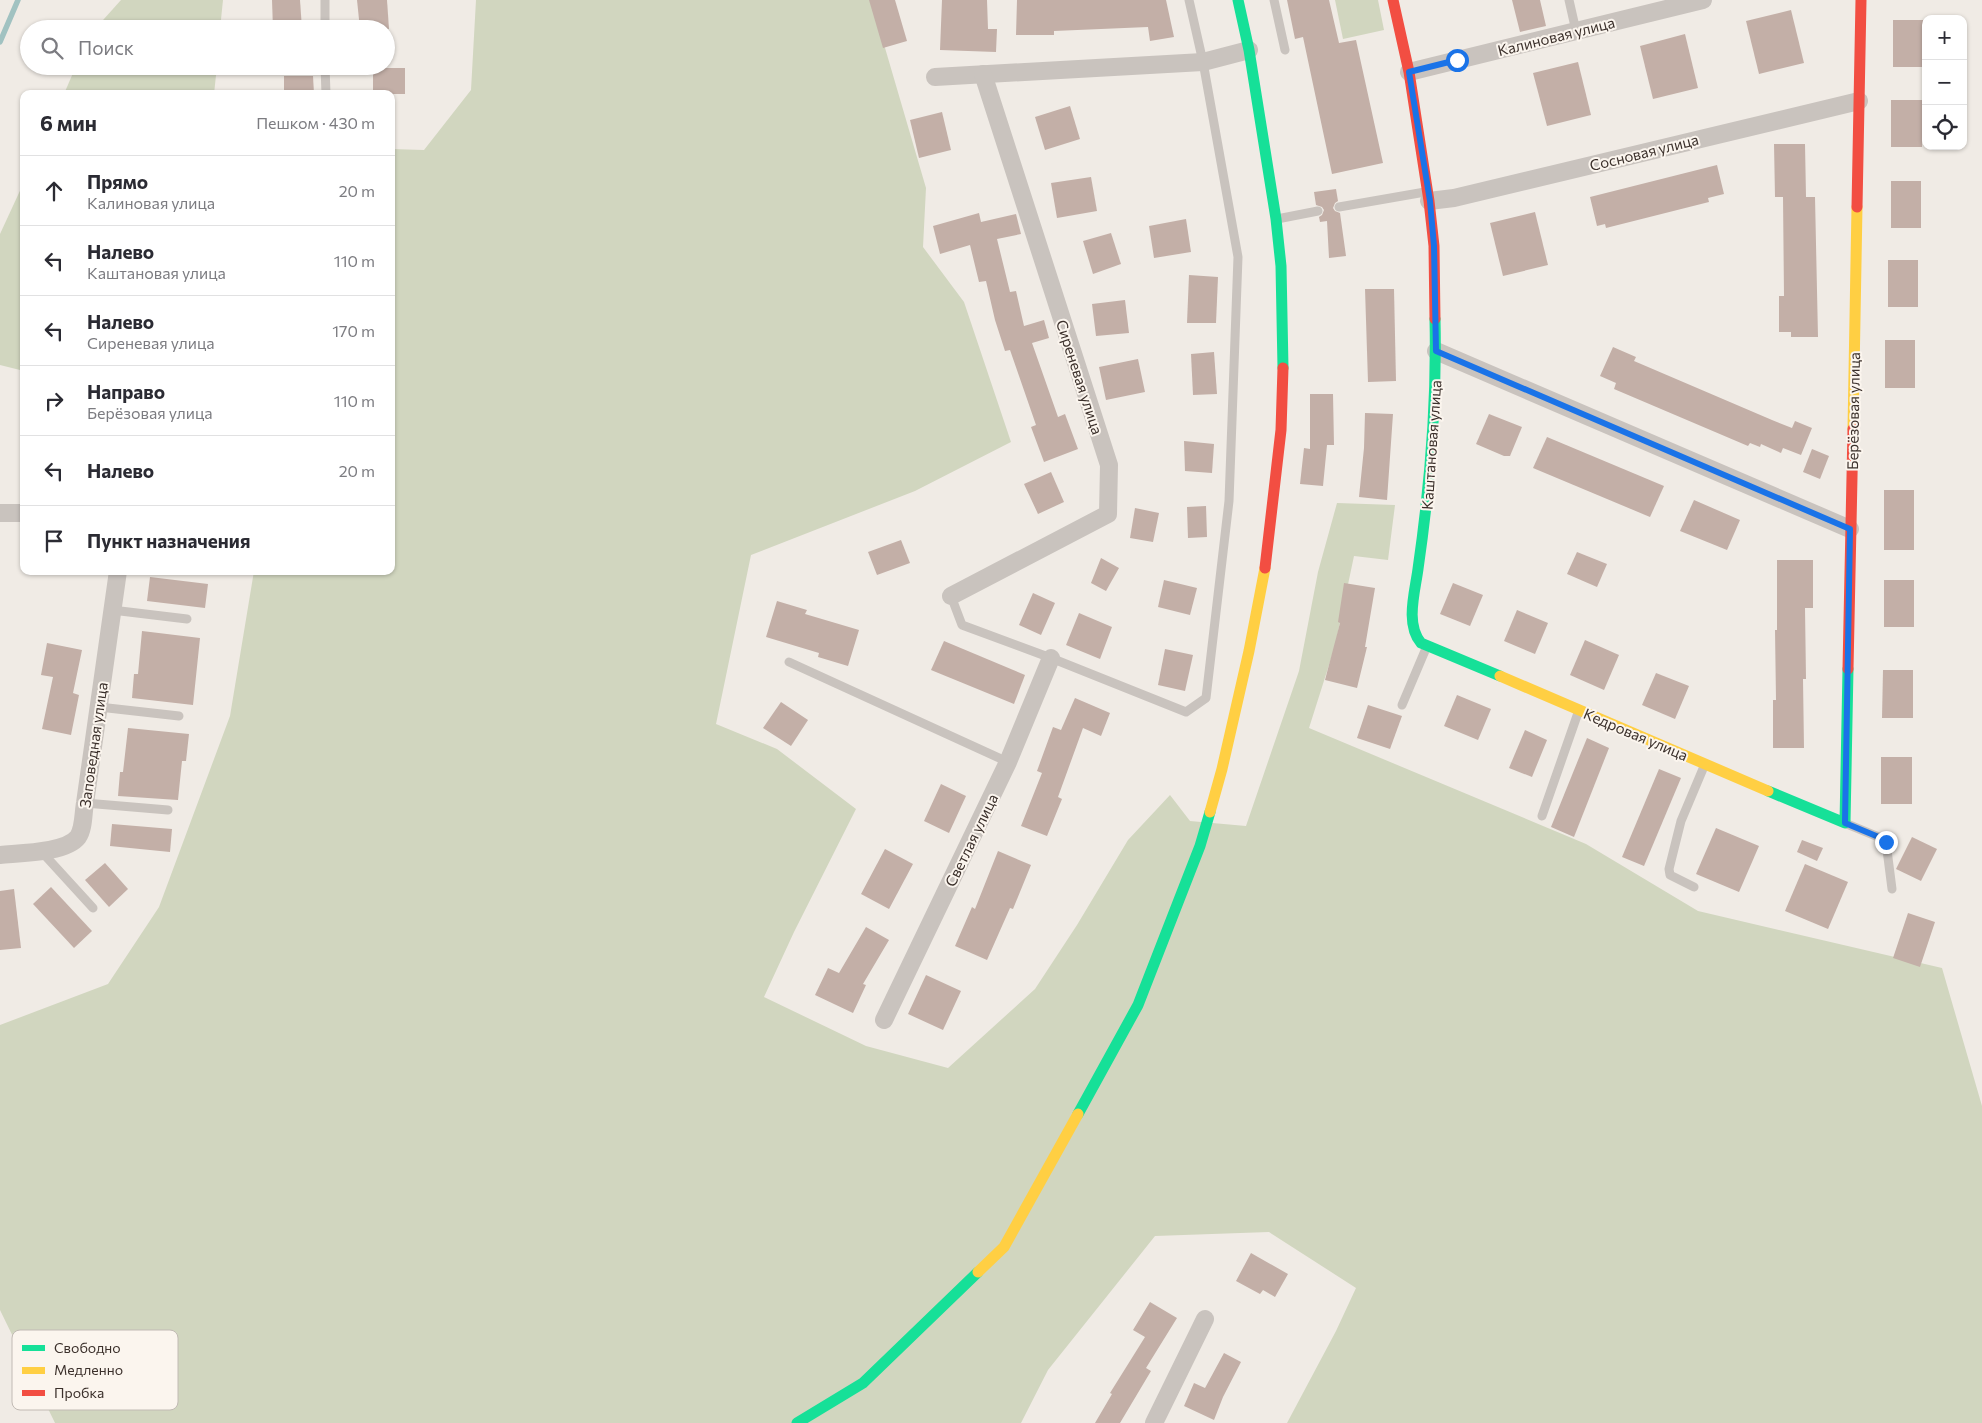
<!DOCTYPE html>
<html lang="ru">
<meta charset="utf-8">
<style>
:root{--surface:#fff;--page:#f7f7f7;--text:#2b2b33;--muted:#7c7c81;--line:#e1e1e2}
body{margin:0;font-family:Commissioner,sans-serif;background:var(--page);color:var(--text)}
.controls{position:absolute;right:15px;top:15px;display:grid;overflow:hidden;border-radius:10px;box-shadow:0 1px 4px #0004}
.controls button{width:45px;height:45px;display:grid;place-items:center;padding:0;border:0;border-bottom:1px solid var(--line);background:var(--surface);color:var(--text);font:25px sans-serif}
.stop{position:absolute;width:15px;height:15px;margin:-11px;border:4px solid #1a73e8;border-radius:50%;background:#fff}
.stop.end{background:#1a73e8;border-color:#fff;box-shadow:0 1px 5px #0008}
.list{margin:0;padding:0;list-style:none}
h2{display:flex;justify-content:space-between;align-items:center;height:65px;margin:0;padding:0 20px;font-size:21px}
h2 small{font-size:16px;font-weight:400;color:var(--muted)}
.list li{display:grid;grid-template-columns:32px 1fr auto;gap:15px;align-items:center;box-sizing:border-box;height:70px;padding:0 20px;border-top:1px solid var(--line)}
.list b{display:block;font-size:19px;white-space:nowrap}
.list p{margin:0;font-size:16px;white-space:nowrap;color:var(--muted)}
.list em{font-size:16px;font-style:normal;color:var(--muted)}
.icon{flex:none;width:28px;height:28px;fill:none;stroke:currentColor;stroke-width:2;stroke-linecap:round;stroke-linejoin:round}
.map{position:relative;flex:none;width:1982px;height:1423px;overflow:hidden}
.search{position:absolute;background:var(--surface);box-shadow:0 1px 4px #0004;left:20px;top:20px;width:375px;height:55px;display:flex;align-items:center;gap:12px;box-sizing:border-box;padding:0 18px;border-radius:28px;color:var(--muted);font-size:19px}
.panel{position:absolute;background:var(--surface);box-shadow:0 1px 4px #0004;left:20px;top:90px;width:375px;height:485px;border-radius:10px}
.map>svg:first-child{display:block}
.green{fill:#d1d6bf}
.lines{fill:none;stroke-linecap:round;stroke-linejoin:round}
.stream{stroke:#a1c2c1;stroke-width:5.5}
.building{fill:#c3afa7}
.lane{stroke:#c9c3be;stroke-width:9}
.street{stroke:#c9c3be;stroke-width:18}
.fast{stroke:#16e098;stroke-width:11}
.slow{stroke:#ffcf43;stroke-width:11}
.jam{stroke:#f24e42;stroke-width:11}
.route{stroke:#1a73e8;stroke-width:6}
.labels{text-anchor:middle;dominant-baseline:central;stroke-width:4;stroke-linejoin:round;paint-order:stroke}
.street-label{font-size:15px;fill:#3b302b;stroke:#fbf5ee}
.key{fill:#fbf5ee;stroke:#c1bab4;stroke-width:1}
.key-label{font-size:14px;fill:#3b302b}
</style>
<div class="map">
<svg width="1982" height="1423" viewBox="0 0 1982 1423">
<rect width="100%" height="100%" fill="#f0ebe5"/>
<!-- green -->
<g class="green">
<polygon points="121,0 223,0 220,29 95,29"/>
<polygon points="476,0 871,0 926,188 923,247 964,302 1011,442 915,491 751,555 716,724 777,749 856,809 794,932 764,997 866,1046 948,1068 1035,989 1077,925 1128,840 1170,795 1190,821 1246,826 1299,671 1318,572 1337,503 1395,505 1388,560 1354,556 1335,646 1309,728 1586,844 1698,911 1942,968 1982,1106 1982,1423 1287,1423 1336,1331 1356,1288 1269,1232 1155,1236 1048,1370 1021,1423 55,1423 0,1310 0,1025 108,984 159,907 230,716 254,571 391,571 391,149 424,150 471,90"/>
<polygon points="1335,0 1378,0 1384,30 1343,39"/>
<polygon points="76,66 217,66 214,94 64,94"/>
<polygon points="24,182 24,371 0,365 0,234"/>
</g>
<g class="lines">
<!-- stream -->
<polyline class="stream" points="0,42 18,0"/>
</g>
<!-- building -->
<g class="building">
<polygon points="272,0 300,0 302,29 273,29"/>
<polygon points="357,0 387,0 389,29 360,29"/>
<polygon points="869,0 895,0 907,41 883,48"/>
<polygon points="942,0 987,0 988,29 997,29 996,52 940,50"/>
<polygon points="1017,0 1166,0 1174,37 1150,41 1148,27 1054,31 1054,35 1016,35"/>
<polygon points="1287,0 1329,0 1339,43 1356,40 1383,163 1332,174 1303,37 1295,39"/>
<polygon points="1512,0 1540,0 1546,26 1520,32"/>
<polygon points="1791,10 1804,63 1759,74 1746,21"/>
<rect x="1893" y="20" width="30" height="47"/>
<polygon points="1685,34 1698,88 1653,99 1640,46"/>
<polygon points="1578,62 1591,115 1547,126 1533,73"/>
<rect x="373" y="68" width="32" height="26"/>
<polygon points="284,76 313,76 314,94 284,94"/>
<rect x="1891" y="100" width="31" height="47"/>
<polygon points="1070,106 1080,139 1045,150 1035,117"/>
<polygon points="942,112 951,150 919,158 910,120"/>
<polygon points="1774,144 1805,144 1806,197 1815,197 1818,337 1791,337 1791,332 1779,332 1779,296 1784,296 1783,197 1775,197"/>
<polygon points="1717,165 1724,194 1708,198 1709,202 1606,228 1605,224 1597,226 1590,197"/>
<polygon points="1091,177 1097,211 1057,218 1051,183"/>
<rect x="1891" y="181" width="30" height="47"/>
<polygon points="1336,189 1338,201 1335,203 1333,208 1335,211 1340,213 1346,256 1329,258 1327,221 1320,222 1319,217 1322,215 1324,210 1322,207 1316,205 1314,192"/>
<polygon points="1535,212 1548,265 1503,276 1490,223"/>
<polygon points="979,213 981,222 1016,214 1021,234 997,239 1010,292 1016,291 1024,326 1044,320 1049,338 1032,343 1058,417 1065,414 1078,449 1044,462 1031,427 1036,425 1010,350 1005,351 995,320 986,281 979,282 970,245 940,254 933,226"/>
<polygon points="1186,219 1191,252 1154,258 1149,226"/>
<polygon points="1111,233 1121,264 1093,274 1083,241"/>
<rect x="1888" y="260" width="30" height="47"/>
<polygon points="1189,275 1218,277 1216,323 1187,323"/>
<polygon points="1365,289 1394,289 1396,381 1368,382"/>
<polygon points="1125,300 1129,333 1096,336 1092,304"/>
<rect x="1885" y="340" width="30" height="48"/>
<polygon points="1613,347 1636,357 1634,361 1772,420 1792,428 1795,421 1812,428 1801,455 1783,448 1781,453 1761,444 1760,447 1750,443 1748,446 1614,389 1616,383 1600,376"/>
<polygon points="1214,352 1217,394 1193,395 1191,354"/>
<polygon points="1138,359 1145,392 1106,400 1099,367"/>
<polygon points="1310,394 1333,394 1334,445 1327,445 1323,486 1300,484 1304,448 1310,449"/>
<polygon points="1365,413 1393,414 1387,500 1359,497 1364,448"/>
<polygon points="1489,414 1522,427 1510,456 1504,456 1476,444"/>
<polygon points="1547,437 1664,486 1650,517 1533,468"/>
<polygon points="1184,441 1214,444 1212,473 1185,471"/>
<polygon points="1812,449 1829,456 1820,479 1803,472"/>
<polygon points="1051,472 1064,502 1038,514 1024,484"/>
<rect x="1884" y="490" width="30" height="60"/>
<polygon points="1694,500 1740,520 1727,550 1680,531"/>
<polygon points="1206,506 1207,537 1188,538 1187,507"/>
<polygon points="1135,508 1159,513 1153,542 1130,538"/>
<polygon points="901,540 910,563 877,575 868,552"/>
<polygon points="1577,552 1607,564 1597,587 1567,574"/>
<polygon points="1101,558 1119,568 1106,591 1091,583"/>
<polygon points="1777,560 1813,560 1813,608 1805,608 1806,679 1803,679 1804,748 1773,748 1773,700 1776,700 1775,630 1777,630"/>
<polygon points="150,577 208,584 205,608 147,601"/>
<polygon points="1164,580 1197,588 1190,615 1158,607"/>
<rect x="1884" y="580" width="30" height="47"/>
<polygon points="1344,583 1375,588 1365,647 1367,647 1357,688 1325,680 1340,623 1338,622"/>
<polygon points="1453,583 1483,595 1470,626 1440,614"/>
<polygon points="1033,593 1055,603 1041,635 1019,625"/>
<polygon points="777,601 807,610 805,614 859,630 848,666 818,657 819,653 766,637"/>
<polygon points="1517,610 1548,623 1535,654 1504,641"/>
<polygon points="1079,613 1112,627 1100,659 1066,645"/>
<polygon points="142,631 200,638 193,705 132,698 134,674 138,674"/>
<polygon points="1585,640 1619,655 1604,690 1570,675"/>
<polygon points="944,641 1025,675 1014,704 931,670"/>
<polygon points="47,643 82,650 73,693 79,695 71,735 42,729 53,677 41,675"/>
<polygon points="1165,649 1193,655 1185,691 1158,685"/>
<polygon points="1883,670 1913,670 1913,718 1882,718"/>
<polygon points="1656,673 1689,686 1675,719 1642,705"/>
<polygon points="1457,695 1491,709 1478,740 1444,726"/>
<polygon points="1075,698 1110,713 1101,736 1083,728 1058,797 1062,799 1047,836 1021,826 1042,773 1037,771 1053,727 1061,730"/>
<polygon points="781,702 808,720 791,746 763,728"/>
<polygon points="1368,705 1402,716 1390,749 1357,738"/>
<polygon points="128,728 189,734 186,761 182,761 178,800 118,796 120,772 123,772"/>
<polygon points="1525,730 1547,740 1532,777 1509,768"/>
<polygon points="1587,738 1609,748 1574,837 1551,827"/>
<rect x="1881" y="757" width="31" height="47"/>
<polygon points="1659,769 1681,778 1644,866 1622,857"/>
<polygon points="941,784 966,796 949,833 924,821"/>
<polygon points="112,824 172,829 170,852 110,846"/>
<polygon points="1716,828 1759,846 1739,892 1696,874"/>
<polygon points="1912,837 1937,849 1921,881 1896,869"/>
<polygon points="1802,840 1823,848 1817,861 1797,852"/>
<polygon points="885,849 913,864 889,909 861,894"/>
<polygon points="998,851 1031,865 1013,909 1010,908 987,960 955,946 972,907 975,909"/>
<polygon points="105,863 128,889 109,907 85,880"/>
<polygon points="1805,864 1848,882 1828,929 1785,911"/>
<polygon points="51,887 92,931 74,948 33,904"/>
<polygon points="14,889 21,948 0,950 0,891"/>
<polygon points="1908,913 1935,922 1920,967 1893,958"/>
<polygon points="866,927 889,940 863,984 866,985 853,1013 815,995 828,968 839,973"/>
<polygon points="926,975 961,991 943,1030 908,1014"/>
<polygon points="1251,1253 1288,1274 1275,1297 1263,1290 1260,1294 1236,1281"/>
<polygon points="1150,1302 1177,1318 1146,1368 1151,1371 1120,1423 1095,1423 1112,1394 1110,1393 1145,1337 1133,1330"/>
<polygon points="1224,1353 1241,1362 1223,1397 1214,1420 1184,1406 1194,1383 1205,1388"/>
</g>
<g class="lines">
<!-- lane -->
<g class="lane">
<polyline points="325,0 325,29"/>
<polyline points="1274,0 1285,50"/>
<polyline points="1569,0 1576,31"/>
<polyline points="325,66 326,94"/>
<polyline points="1339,207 1425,192"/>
<polyline points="1277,219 1318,211"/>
<polyline points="951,596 962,625 1051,658 1186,712 1206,698 1229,501 1238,257 1203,62 1189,0"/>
<polyline points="112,610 187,619"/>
<polyline points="789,662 1008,762"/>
<polyline points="1402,705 1427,646"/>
<polyline points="99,707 179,716"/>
<polyline points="85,803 168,810"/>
<polyline points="1542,816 1579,710"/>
<polyline points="1847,824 1881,838 1886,842 1892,889"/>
<polyline points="40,850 93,908"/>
<polyline points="1694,887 1670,875 1669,869 1681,821 1705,764"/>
</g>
<!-- street -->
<g class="street">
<polyline points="1409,72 1703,0"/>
<polyline points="935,77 1203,62 1249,50"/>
<polyline points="1429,201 1454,198 1859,101"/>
<polyline points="1436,351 1850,529"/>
<polyline points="0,513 24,513"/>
<polyline points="951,596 1108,514 1109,465 983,74"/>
<path d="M0 855C19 853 66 853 78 837 84 828 83 814 85 803L118 571"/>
<polyline points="884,1020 1008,762 1051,658"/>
<polyline points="1154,1423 1205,1319"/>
</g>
<!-- fast -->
<g class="fast">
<polyline points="1238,0 1249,50 1276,219 1281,266 1283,368"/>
<path d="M1435 319C1437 403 1430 486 1418 569 1415 592 1405 624 1421 643L1500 676"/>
<polyline points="1768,791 1845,823 1848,669"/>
<polyline points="1078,1114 1138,1005 1200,846 1210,812"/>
<polyline points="797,1423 863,1383 978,1272"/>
</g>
<!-- slow -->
<g class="slow">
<polyline points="1853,429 1857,207"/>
<polyline points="1500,676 1768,791"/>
<polyline points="1210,812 1222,769 1249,651 1265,568"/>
<polyline points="978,1272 1004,1247 1078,1114"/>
</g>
<!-- jam -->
<g class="jam">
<polyline points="1393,0 1409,72 1429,201 1434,246 1435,319"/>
<polyline points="1857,207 1861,0"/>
<polyline points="1265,568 1281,430 1283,368"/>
<polyline points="1848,669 1853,429"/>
</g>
</g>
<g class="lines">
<!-- route -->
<polyline class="route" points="1457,60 1409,72 1430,201 1434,246 1436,351 1850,529 1845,823 1881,838 1886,842"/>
</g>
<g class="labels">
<!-- street labels -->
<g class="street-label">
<text transform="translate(1556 36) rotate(-14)">Калиновая улица</text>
<text transform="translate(1644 152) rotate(-14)">Сосновая улица</text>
<text transform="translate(1080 377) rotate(72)">Сиреневая улица</text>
<text transform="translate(1853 411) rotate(-89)">Берёзовая улица</text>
<text transform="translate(1431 445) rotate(-86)">Каштановая улица</text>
<text transform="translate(1636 734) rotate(23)">Кедровая улица</text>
<text transform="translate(93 745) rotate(-82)">Заповедная улица</text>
<text transform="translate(971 840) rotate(-64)">Светлая улица</text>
</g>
</g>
<!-- legend -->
<rect x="12" y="1330" width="166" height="80" rx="8" class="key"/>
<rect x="22" y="1345" width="23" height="6" fill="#16e098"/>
<rect x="22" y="1367" width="23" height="7" fill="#ffcf43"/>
<rect x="22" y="1390" width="23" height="6" fill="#f24e42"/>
<g class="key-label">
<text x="54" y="1353">Свободно</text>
<text x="54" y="1375">Медленно</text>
<text x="54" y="1398">Пробка</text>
</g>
</svg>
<div class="controls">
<button>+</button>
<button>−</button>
<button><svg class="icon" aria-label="locate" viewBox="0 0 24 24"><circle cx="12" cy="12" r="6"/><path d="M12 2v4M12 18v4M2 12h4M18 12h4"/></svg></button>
</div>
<div class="stop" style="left:1457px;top:60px"></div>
<div class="stop end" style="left:1886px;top:842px"></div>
<div class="search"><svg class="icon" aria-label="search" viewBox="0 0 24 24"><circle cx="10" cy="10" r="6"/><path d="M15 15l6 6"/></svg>Поиск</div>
<section class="panel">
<h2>6 мин<small>Пешком · 430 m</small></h2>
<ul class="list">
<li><svg class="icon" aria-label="ahead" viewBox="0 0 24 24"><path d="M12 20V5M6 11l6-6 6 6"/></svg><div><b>Прямо</b><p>Калиновая улица</p></div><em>20 m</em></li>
<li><svg class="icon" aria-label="left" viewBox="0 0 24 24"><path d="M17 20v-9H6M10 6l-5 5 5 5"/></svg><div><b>Налево</b><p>Каштановая улица</p></div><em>110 m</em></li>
<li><svg class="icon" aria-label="left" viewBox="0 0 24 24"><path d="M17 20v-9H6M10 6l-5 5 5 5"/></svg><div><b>Налево</b><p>Сиреневая улица</p></div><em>170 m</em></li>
<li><svg class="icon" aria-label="right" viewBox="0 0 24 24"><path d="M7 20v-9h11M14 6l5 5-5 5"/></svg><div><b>Направо</b><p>Берёзовая улица</p></div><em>110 m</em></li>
<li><svg class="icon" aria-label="left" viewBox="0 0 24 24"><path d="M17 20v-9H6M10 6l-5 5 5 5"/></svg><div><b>Налево</b></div><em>20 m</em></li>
<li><svg class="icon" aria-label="arrive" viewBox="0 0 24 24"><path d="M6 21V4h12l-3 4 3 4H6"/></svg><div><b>Пункт назначения</b></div></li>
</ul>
</section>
</div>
